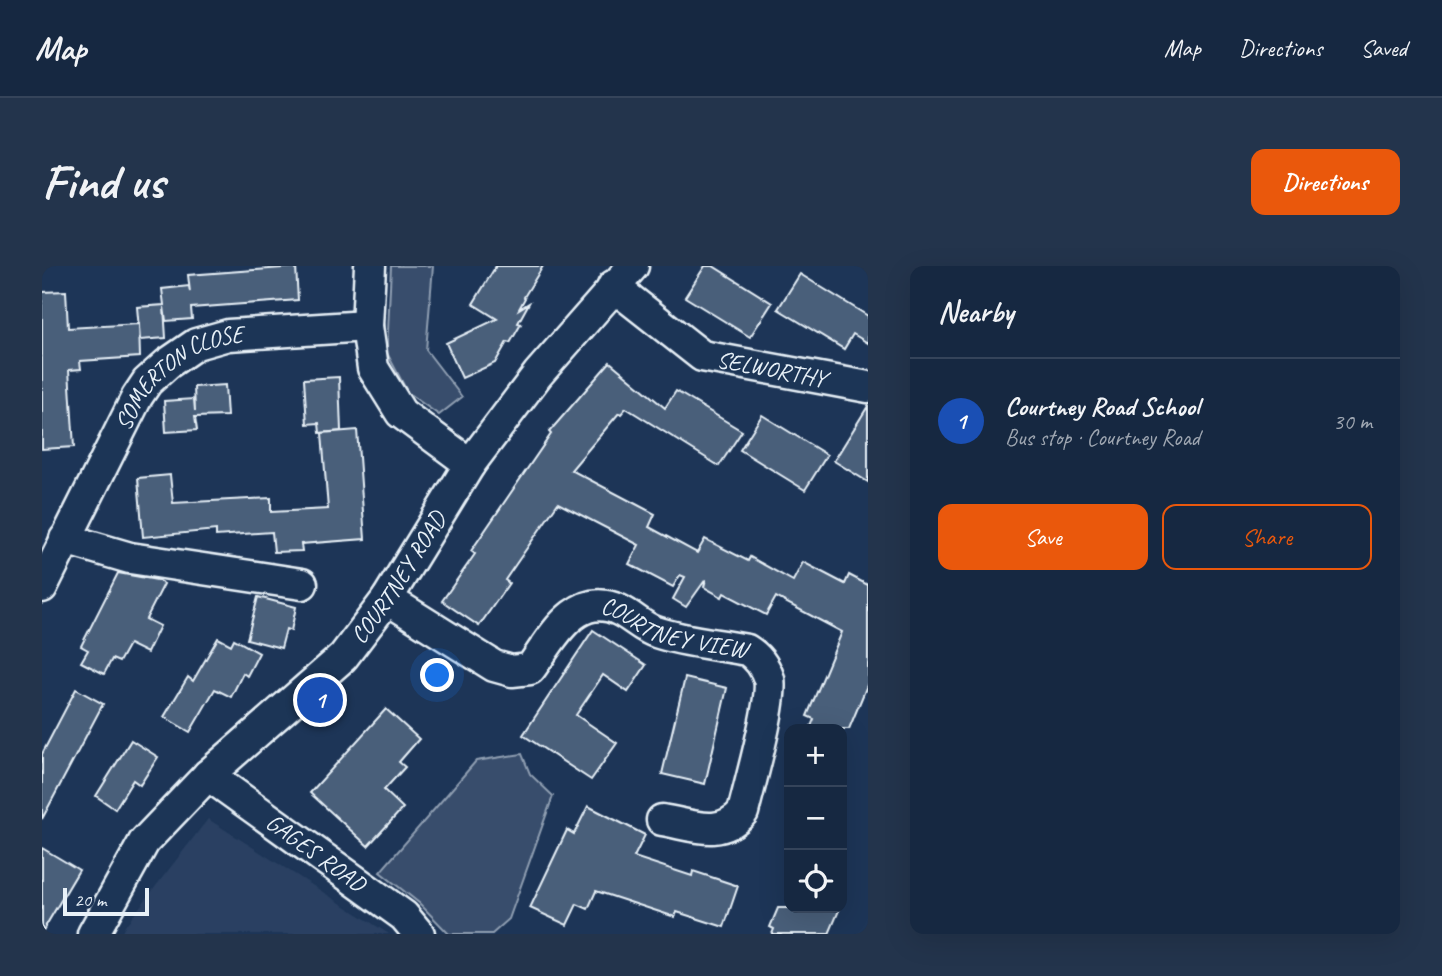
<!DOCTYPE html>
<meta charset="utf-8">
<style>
:root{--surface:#162841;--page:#23344c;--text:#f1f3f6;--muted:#9ea6b1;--line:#35445a;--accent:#ea580c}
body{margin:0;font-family:Caveat,sans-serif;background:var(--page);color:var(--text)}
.controls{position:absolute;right:21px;bottom:21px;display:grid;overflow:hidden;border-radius:14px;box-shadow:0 7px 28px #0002}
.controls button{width:63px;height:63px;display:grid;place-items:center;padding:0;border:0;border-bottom:2px solid var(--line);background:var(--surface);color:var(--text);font:35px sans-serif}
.scale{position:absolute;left:21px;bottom:18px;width:86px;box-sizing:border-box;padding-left:7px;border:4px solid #e8f1f8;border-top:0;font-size:19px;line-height:24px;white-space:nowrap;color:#e8f1f8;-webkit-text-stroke:5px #1d3557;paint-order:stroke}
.you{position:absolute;left:396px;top:410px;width:24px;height:24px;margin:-18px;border:5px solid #fff;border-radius:50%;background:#1a73e8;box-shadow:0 0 0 10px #1a73e833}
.badge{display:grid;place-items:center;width:46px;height:46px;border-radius:50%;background:var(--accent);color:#fff;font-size:23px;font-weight:700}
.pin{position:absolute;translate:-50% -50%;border:4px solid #fff;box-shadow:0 2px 7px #0006}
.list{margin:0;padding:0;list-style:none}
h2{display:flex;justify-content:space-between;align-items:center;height:91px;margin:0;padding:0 28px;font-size:30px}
h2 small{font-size:23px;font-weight:400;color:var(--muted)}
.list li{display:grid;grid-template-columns:46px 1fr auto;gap:21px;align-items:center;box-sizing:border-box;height:126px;padding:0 28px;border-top:2px solid var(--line)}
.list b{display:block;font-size:26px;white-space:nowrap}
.list p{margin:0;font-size:23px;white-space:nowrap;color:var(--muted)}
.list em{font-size:23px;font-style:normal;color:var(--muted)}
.actions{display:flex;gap:14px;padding:21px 28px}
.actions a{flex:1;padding:16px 0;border:2px solid var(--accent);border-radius:14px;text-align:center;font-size:24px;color:var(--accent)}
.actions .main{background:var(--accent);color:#fff}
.icon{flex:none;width:38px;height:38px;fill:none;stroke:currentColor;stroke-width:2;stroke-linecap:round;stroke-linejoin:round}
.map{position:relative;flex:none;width:826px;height:668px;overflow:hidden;border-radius:14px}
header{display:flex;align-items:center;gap:42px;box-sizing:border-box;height:98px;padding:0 35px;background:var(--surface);border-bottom:2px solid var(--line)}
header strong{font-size:33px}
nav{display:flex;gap:38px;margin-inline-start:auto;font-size:24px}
.intro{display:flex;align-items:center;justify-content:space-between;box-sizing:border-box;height:168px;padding:0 42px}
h1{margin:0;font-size:49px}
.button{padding:18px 32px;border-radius:14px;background:var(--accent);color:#fff;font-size:24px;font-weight:700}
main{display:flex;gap:42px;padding:0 42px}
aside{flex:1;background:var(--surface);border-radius:14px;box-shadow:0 7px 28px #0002}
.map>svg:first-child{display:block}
.built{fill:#2a4162}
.green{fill:#374d6c;stroke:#909fb2;stroke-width:2}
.building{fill:#495e7a;stroke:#e8f1f8;stroke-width:2}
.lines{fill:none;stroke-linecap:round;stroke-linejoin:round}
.street-casing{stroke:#e8f1f8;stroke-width:35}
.street{stroke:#1d3557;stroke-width:30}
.labels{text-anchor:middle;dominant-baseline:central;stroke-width:5;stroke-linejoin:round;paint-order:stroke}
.street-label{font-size:24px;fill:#e8f1f8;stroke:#1d3557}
</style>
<header>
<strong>Map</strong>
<nav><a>Map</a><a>Directions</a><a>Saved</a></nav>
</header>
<div class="intro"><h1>Find us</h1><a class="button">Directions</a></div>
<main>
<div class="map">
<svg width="826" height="668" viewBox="0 0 826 668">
<rect width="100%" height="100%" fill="#1d3557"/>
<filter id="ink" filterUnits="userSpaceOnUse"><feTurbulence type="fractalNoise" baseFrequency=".0143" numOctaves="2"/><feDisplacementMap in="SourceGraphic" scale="14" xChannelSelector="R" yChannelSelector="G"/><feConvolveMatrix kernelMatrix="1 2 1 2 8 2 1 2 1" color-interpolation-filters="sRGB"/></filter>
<g filter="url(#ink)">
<!-- built -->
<polygon class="built" points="166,553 347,668 79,668 83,660"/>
<!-- green -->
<g class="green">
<polygon points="349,0 391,0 384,84 420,131 397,149 366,127 345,87"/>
<polygon points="480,488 488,508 511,530 467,653 450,668 407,668 377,637 338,606 434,495"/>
</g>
<!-- building -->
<g class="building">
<polygon points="454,0 501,0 482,31 483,32 477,43 487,37 476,57 479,58 468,77 465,76 453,97 420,112 404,77 455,53 431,38"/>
<polygon points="663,0 671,0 730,37 708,71 643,31"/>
<polygon points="254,1 256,34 149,42 150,53 124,55 122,41 124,72 98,74 95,41 122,39 120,23 147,20 148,26 146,9"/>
<polygon points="758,8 826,50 826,77 811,68 802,83 736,43"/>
<polygon points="24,25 26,62 97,58 98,91 38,95 39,103 27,104 32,181 0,183 0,26"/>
<polygon points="568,96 623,142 634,125 700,165 677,200 584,142 579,148 577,147 529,204 613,248 607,261 655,287 663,273 706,295 708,291 751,315 761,296 803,318 807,309 826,319 826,417 807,463 768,463 772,453 765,450 800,366 734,331 724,349 682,327 680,331 662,321 664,313 644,341 631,333 643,311 638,309 631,321 587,298 597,279 516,237 463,314 467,317 437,360 400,335 433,288 429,285 509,168 507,166"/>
<polygon points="297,111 299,165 278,167 277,157 265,158 262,113"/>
<polygon points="183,119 185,150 153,151 155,164 124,166 122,135 152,133 153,145 152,121"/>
<polygon points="826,140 826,216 792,195"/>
<polygon points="720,149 785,189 763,224 698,184"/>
<polygon points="315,164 323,273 259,278 260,285 232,286 230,266 174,270 174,264 101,271 96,212 128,209 131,237 229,232 229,246 286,243 280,167"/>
<polygon points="76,307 115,314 122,318 104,353 118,360 105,387 87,378 77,396 70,393 62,408 39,396 46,384 39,380"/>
<polygon points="216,331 254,341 249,365 244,363 239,382 205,373"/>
<polygon points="551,364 604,399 586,426 561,409 534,449 575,477 549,514 481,469"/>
<polygon points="176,372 189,379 192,373 217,387 205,410 201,407 189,431 173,423 148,466 122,451 146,411 151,415"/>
<polygon points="643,412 685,422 663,518 620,508"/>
<polygon points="34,423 61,438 0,553 0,488"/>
<polygon points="344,443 377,473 357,496 363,501 342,524 361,542 326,580 268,527"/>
<polygon points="89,474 116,491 98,519 91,514 73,543 54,530"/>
<polygon points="546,540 603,569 592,591 650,610 651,605 696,620 682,661 635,646 633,651 554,625 546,643 535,638 525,659 488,642 525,564 532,568"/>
<polygon points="0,582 37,604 0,666"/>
<polygon points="736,642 798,642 787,668 730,668 732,663 728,661"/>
</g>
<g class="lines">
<!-- street casing -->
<g class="street-casing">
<g id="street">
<polyline points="328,0 325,60 331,102 359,147 428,198"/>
<path id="s1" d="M571 20 660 90 826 121"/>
<polyline points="23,273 88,292 260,318"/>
<path id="s2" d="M0 321 95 131 105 116 125 98 154 78 186 69 325 60"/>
<path id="s3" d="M345 333 452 400 470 405 488 403C510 373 533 324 577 344 590 350 601 362 614 366 643 376 675 378 705 384 715 390 723 401 727 413 732 433 707 521 701 546 678 573 651 559 620 554"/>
<path id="s4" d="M166 509 362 650 377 668"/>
<path id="s5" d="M51 668 102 576 166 509 301 391 345 333 428 198 496 108 591 0"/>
</g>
</g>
<!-- street -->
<use href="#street" class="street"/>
</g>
</g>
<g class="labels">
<!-- street labels -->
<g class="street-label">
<text stroke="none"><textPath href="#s1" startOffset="184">SELWORTHY</textPath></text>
<text stroke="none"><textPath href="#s2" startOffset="259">SOMERTON CLOSE</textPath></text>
<text stroke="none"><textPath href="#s5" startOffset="474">COURTNEY ROAD</textPath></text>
<text stroke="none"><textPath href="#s3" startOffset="340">COURTNEY VIEW</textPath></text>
<text stroke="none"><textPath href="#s4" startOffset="133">GAGES ROAD</textPath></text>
</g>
</g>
</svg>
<div class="controls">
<button>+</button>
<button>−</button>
<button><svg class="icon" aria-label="locate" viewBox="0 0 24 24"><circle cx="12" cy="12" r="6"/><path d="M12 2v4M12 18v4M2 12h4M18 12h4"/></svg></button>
</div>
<div class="scale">20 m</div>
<div class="you"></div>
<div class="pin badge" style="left:278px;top:434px;background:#1a4fb4">1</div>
</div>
<aside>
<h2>Nearby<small></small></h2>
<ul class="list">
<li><span class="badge" style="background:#1a4fb4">1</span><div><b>Courtney Road School</b><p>Bus stop · Courtney Road</p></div><em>30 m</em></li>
</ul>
<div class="actions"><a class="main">Save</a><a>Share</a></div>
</aside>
</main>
